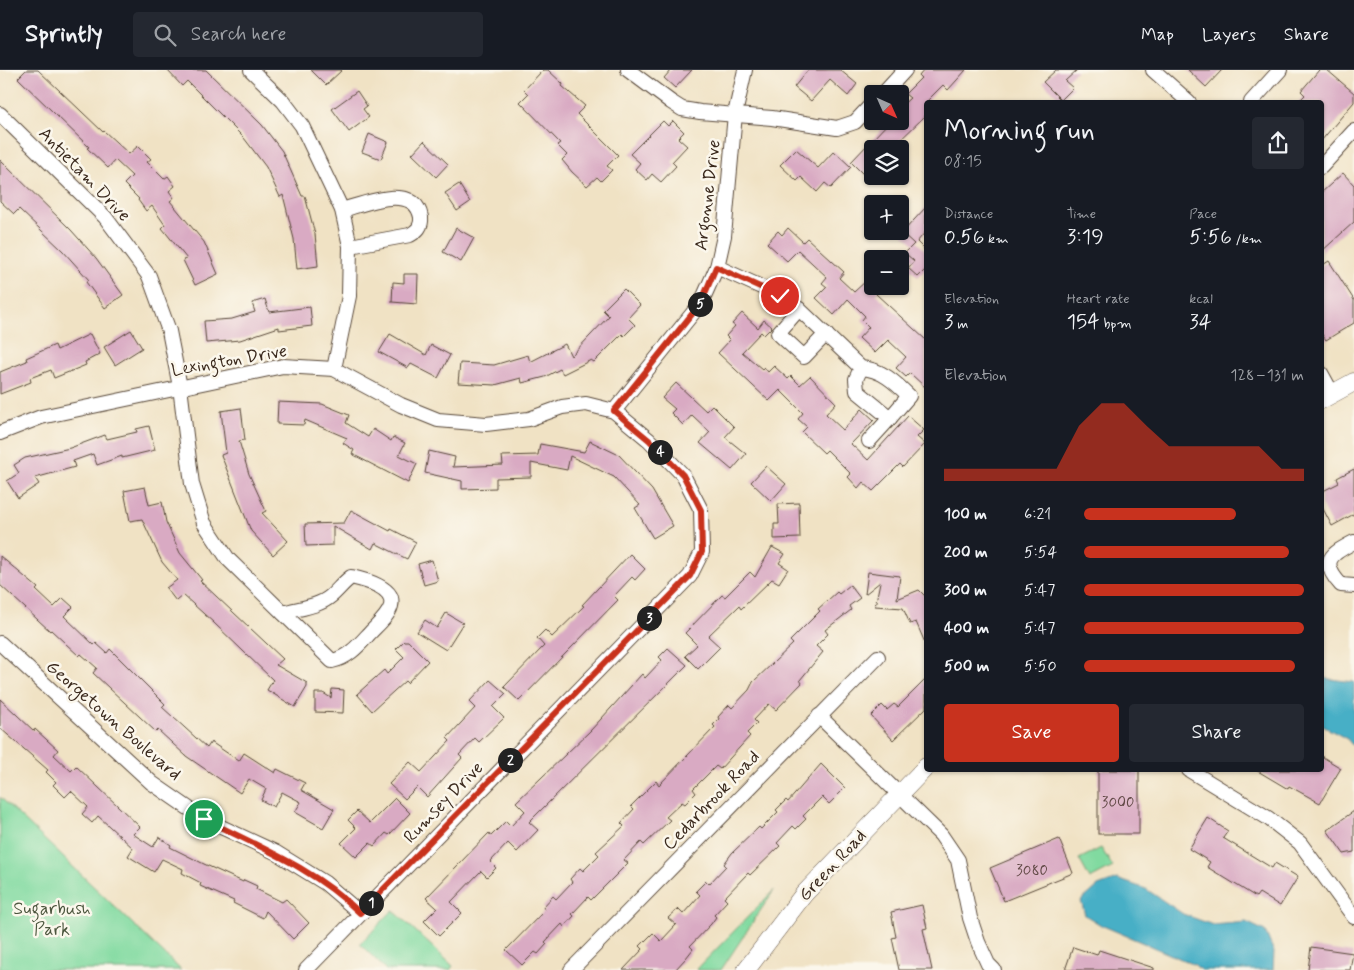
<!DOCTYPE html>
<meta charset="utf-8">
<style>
:root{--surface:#171b24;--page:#242831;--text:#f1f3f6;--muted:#9ea1a6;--line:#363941;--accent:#c8321e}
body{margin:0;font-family:Mynerve,sans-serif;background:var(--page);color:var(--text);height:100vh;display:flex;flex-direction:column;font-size:19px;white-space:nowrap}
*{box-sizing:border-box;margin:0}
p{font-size:16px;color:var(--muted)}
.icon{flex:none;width:28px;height:28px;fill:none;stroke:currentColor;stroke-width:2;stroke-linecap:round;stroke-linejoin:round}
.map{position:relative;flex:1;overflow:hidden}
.side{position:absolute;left:924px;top:30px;width:400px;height:672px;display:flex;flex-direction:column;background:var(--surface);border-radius:5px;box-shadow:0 1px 4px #0004}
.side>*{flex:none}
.needle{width:32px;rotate:135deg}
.buttons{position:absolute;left:864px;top:15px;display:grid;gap:10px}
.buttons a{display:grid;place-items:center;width:45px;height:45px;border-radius:5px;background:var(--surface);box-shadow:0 1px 4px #0004;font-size:25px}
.pin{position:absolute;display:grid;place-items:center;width:42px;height:42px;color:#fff;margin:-21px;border:2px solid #fff;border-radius:50%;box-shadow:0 1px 5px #0007}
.km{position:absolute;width:25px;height:25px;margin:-12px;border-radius:50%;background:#222;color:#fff;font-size:14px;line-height:25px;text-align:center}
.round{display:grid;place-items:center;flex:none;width:52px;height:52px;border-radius:5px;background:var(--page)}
.head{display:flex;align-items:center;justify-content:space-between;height:85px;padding:0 20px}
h1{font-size:28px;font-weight:600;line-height:38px}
.figures{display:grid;grid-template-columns:repeat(3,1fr);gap:8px;height:85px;padding:5px 20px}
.figures div{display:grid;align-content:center}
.figures b{font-size:21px;font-weight:600}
.figures small{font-size:14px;font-weight:400}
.figures p{font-size:14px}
.chart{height:140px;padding:10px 20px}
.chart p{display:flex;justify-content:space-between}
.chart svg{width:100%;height:90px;margin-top:5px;fill:var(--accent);opacity:.7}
.action{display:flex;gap:10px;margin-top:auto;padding:10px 20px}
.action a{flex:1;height:58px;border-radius:5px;background:var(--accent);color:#fff;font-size:20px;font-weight:600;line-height:58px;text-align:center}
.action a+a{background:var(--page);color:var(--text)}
ul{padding:0 20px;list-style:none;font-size:16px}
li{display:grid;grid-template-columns:80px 60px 1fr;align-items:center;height:38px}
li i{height:12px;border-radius:6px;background:var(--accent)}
header{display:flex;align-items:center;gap:30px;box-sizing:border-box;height:70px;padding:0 25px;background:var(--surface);border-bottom:1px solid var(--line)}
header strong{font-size:24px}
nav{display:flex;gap:28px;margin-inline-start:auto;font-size:18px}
.search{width:350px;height:45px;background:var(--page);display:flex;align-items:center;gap:12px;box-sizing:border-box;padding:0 18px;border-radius:5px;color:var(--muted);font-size:19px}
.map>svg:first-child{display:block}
.green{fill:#81daa0;stroke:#5e825f}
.water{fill:#47afc6;stroke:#416c72}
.building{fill:#d9aac3}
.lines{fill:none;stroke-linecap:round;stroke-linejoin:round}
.minor-casing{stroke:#564637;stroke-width:16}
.tertiary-casing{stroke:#564637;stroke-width:19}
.minor{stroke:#fff;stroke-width:14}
.tertiary{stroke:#fff;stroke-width:18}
.route-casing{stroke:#fff;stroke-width:10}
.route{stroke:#c8321e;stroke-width:6}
.labels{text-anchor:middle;stroke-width:5;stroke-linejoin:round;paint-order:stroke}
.number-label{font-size:15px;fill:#624a47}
.street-label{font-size:18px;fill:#3b2a1e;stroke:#fbf7ec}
.park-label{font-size:18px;fill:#4c563e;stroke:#fbf7ec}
</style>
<header>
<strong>Sprintly</strong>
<div class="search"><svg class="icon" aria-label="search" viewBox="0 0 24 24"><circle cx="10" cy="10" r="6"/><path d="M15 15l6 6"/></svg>Search here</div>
<nav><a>Map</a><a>Layers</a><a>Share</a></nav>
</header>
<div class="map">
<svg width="1354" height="900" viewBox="0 0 1354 900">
<rect width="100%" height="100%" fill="#fbf7ec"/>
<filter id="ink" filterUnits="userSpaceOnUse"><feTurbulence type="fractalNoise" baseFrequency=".02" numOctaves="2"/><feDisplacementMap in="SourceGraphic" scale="10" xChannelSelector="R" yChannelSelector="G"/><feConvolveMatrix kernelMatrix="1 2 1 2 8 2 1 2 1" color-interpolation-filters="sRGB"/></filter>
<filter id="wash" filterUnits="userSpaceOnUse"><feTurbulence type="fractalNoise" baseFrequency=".0096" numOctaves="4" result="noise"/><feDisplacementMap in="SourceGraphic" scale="20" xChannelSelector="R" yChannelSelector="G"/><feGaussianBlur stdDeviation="1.12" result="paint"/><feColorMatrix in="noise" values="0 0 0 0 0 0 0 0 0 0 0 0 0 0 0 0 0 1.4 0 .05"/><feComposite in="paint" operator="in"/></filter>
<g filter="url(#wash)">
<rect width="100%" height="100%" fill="#f0e2c4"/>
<!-- green -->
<g class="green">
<polygon points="0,727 181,900 0,900"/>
<polygon points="1101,778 1113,797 1090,809 1079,789"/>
<polygon points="774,820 721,900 696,900"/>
<polygon points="393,840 453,896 450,900 386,900 360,874"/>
</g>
<!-- water -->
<g class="water">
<polygon points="1321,608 1354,612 1354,677 1347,669 1321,655"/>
<polygon points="1117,809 1146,819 1183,844 1213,855 1246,852 1265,861 1274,882 1273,900 1200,900 1195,895 1101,855 1085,845 1081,831 1098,816"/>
</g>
<g id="blocks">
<!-- building -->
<g class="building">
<polygon points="26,0 38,0 103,62 104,61 129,84 138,76 151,89 147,92 164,109 168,106 175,116 169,121 174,128 170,131 204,172 218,204 195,215 183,190 187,189 162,158 165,155 152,136 146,141 138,130 139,129 124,114 132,106 115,90 108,98 87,78 89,77 18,8"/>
<polygon points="167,0 206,0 262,55 282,81 302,126 305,126 315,164 318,196 297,199 294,169 283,125 280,127 266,97 244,68 187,11 182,16"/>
<polygon points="311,0 342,0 326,15"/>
<polygon points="543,0 548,0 563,14 562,16 585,36 577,44 618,85 607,96 612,100 601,111 597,107 587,116 572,102 562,90 567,85 557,75 560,73 520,32 528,24 524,20"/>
<polygon points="671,0 692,0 675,18 664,8"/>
<polygon points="808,0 840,0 857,14 848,26 830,10 811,31 794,17"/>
<polygon points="924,0 966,0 948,20 943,15 926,32 926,45 891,79 872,79 872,94 863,104 851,92 890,51 900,51 900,37 910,28 905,24 921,8 919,6"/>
<polygon points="1056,0 1077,0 1065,11 1073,18 1061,30 1043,12"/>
<polygon points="1188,0 1222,0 1206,17"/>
<polygon points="1319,0 1327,0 1354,23 1354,32 1321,71 1321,32 1298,32 1305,25 1301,21"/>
<polygon points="357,21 367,36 363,39 369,47 349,62 332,39"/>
<polygon points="663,51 668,56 673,51 684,62 678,68 687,76 672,92 676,96 661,112 652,104 647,110 635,99 640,93 630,84"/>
<polygon points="369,64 388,72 381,89 362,82"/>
<polygon points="424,71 448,94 436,107 412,84"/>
<polygon points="796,79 818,98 834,81 851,97 831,118 825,113 817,122 801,107 797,111 780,95"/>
<polygon points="0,90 71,160 96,188 123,225 105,238 86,212 89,210 63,181 19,139 14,144 0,131"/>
<polygon points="1343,103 1354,115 1354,152 1321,182 1321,123"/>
<polygon points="459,114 470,132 457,141 445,123"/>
<polygon points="926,137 926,161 917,172 926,181 926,199 918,207 908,198 914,191 905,183 914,174 902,163"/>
<polygon points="456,158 474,168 461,192 443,182"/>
<polygon points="788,158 803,172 807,168 844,202 839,208 854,222 867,210 879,221 876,224 926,270 926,318 910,303 906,307 896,298 906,287 888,270 875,283 859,268 869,257 862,250 865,246 848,229 834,245 816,228 827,217 822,213 827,207 798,180 787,191 767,173 778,161 782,165"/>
<polygon points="1329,191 1354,230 1354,253 1326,270 1321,263 1321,196"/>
<polygon points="404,204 418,204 417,234 392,232 393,212 404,213"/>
<polygon points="624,219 640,235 628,248 635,255 624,266 622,264 594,292 591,290 563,304 560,299 545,307 522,313 521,308 495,315 458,313 460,293 494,295 528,285 530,292 565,274 571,286 609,246 603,240"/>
<polygon points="265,229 269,242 310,237 312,256 279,260 279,257 240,270 206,273 204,251 232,249 255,242 252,233"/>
<polygon points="742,243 758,258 764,250 772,257 764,265 761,262 742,282 762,299 764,297 768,302 774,296 788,309 791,306 800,315 810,306 836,333 826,344 843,360 862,339 874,350 851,374 868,390 908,346 924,360 917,367 925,374 903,397 900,394 873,421 863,412 858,418 848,407 851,404 827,380 824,383 802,362 807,357 798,349 803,343 780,320 769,331 718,283 730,270 726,266 735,256 732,254"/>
<polygon points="131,260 142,278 115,295 104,277"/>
<polygon points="90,264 100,284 85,292 86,295 54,308 51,300 30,308 31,312 0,324 0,302 27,291 26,288 55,275 57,280"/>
<polygon points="390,264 426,285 431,275 450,285 438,308 411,294 408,298 379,282"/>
<polygon points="676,313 706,341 712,335 734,357 725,367 746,384 732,400 700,373 710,362 692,345 683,355 671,343 675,339 662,328"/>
<polygon points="278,332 322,334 349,345 346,353 368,367 373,359 391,371 393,367 405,373 399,385 417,394 408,413 352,384 354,380 343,373 347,368 305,350 304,355 277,354"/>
<polygon points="241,338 245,370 239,371 249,404 266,441 262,443 288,471 273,485 251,461 221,385 226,383 221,341"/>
<polygon points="149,356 155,380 122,388 122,386 97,395 93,384 73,391 75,397 35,408 39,414 18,428 7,411 19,403 14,395 25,388 70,378 105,365 107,369 137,362 136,359"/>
<polygon points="590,371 619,385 652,420 673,456 653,468 635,438 640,435 614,407 570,386 567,400 531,393 531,407 496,408 496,418 462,419 462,411 425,403 429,381 455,387 453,397 503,395 502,386 538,385 540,374 584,382"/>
<polygon points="766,396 786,414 771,431 751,412"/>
<polygon points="1354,399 1354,444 1332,456 1321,435 1321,422 1339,413 1337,408"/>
<polygon points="145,417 149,435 162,432 166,452 180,483 202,510 200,511 283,589 276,595 307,613 307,617 295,637 267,620 273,610 214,553 183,525 176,531 166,518 177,510 162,492 142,449 130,451 124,421"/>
<polygon points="799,433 800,468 774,469 774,454 779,454 778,434"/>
<polygon points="351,440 390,461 391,459 416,472 407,489 375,473 372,479 333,456 333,475 306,476 305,454 344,453"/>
<polygon points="772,477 785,484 779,493 788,499 779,513 772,509 741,539 739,536 708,566 720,577 698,599 685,586 697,575 685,563 722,525 725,527 750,502 755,507"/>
<polygon points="630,484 645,499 635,510 632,507 614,526 618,530 519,631 504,617 544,576 537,568 545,560 552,567 584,536 582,535"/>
<polygon points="0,486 38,518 36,520 54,537 63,528 73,537 64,546 94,575 96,573 107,583 110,579 165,634 162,637 207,678 211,672 239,691 244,683 275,703 277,699 305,713 301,720 334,739 323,758 295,742 301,732 282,722 274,737 261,730 266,719 249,709 240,723 186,686 158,660 156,662 93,603 97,598 81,584 79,586 51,560 50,561 0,515"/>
<polygon points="432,490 438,511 424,515 418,494"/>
<polygon points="868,502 900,506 897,529 919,520 926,527 926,575 916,552 910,554 903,538 875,536 880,512 865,524"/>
<polygon points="850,515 860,528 849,536 851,540 825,560 828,564 816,576 823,582 800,610 802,613 776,640 769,634 754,650 757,653 747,663 750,666 720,699 716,696 693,719 696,723 685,734 682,732 666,747 670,750 644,775 641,772 624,790 628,793 591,830 588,827 572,844 574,846 564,857 562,854 545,872 547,874 538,884 535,882 522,895 506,880 545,840 543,837 553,826 556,829 572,812 570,809 580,798 583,801 599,785 596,782 624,756 621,753 634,739 631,736 656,711 659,715 715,657 713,655 719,649 718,647 729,635 732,638 749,620 753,612 793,574 790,571 820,541 818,539 837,522 839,524"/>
<polygon points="446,543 463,553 446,580 417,562 425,550 437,558"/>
<polygon points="404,571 408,571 428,591 407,613 405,611 372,641 357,624 384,600 387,604 404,587 396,579"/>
<polygon points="668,578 687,595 529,752 538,760 517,782 508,773 490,792 496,798 487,807 481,801 451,832 462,843 439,866 424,851 437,838 426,828 489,763 491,766 506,751 511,756 525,741 516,732 591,660 642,604 645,608 662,590 659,587"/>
<polygon points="926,609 926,638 893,670 871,646 882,635 887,640 894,634 898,637"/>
<polygon points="490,610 506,624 493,637 504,648 479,672 475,668 459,685 462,688 427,727 417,717 405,729 389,714 410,692 421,702 450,671 447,668 475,638 469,632"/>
<polygon points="332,619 344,620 343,643 315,642 315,623 323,623 331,628"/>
<polygon points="0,629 34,661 35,659 58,680 54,685 71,701 76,696 140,757 133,764 153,777 159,767 171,775 170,777 204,794 243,812 244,810 257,816 256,819 282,832 286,829 309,853 293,869 266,841 263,848 233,833 234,831 200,816 201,813 182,803 183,799 162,789 154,802 128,786 133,778 98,746 92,753 82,744 88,737 71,721 65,727 53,715 56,712 46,702 48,700 0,658"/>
<polygon points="1321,686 1341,698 1320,733 1289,716 1288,719 1256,700 1321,700"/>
<polygon points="821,694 845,718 829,734 822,727 803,746 806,749 796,759 793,756 777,773 780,776 750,805 748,803 724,828 727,831 714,845 716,847 711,854 690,876 693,879 686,888 675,900 623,900 643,879 640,876 653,863 661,871 676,855 668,848 678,839 683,844 700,825 696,821 706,811 709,814 726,796 724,794 732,783 759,757 761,759 778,742 776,740 786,730 788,732"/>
<rect x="1098" y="700" width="41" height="64"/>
<polygon points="395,728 410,743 389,765 386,763 374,776 370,773 356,787 341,773 356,758 348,750 357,741 370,753"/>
<polygon points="1354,741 1354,782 1344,784 1327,760"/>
<polygon points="1208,748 1228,761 1223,768 1272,798 1275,793 1298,807 1280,836 1259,823 1256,827 1207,797 1210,792 1189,779"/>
<polygon points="1059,769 1073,803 1004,831 990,798"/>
<polygon points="922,835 927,858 923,859 932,900 899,900 892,868 896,867 891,842"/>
<polygon points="1073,877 1097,885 1099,880 1154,898 1154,900 1065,900"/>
<polygon points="1311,877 1353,883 1350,900 1308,900"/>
</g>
</g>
</g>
<g filter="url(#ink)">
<use href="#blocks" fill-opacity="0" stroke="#564637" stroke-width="1"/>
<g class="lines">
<!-- minor casing -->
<g class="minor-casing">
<g id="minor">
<polyline points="251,0 283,31 302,56 342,140 350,176 349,226 334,299"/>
<polyline points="628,0 671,32 682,39 700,42 772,48 837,58 855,52 872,34"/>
<polyline points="1153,0 1189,32"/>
<polyline points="883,24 905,0"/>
<polyline points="1251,32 1280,0"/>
<polyline points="0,44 105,147 149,206 169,261 180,317 192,414 204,453 228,489 283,543"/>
<polyline points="1321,97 1354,61"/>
<path d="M342,140C364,134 414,112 421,147C422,157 417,161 410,165L350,176"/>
<path d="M717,197L781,226L799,239L861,298L856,309L857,321L890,348L909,326C895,312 881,299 861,298"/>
<polyline points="799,239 778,263 804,287 826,264"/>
<polyline points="1321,303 1332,323"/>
<polyline points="614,341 701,233 717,197 724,166 735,44 745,0"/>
<polyline points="0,363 41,347 283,296 334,299 401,335 438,350 486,354 529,349 562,337 586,334 614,341 649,370 683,405 701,440 702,482 690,506 306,900"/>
<polyline points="869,371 890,348"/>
<path d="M1354,472C1331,484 1319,491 1341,515L1354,516"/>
<path d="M351,507C364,510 396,517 391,536C388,547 376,556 369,564C359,575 348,588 332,591L283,543C299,538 318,537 331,526C338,520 343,513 351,507Z"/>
<polyline points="0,573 152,713 204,749 275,782 325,813 360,843"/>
<polyline points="819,646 941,765 958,790 970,848 978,872 988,894 994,900"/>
<polyline points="1189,700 1268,748 1300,773 1354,847"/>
<polyline points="571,900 878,587"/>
</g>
</g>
<!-- tertiary casing -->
<g class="tertiary-casing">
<g id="tertiary">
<polyline points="1321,330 1354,312"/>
<polyline points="746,900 804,824 926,697"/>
</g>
</g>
<!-- minor -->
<use href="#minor" class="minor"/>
<!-- tertiary -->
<use href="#tertiary" class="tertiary"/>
</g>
</g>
<g class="lines" filter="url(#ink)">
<!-- route casing -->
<g class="route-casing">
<path id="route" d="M204,749C260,777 315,799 360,843L690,506L702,482L701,440L683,405L649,370L614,341L701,233L716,197L780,226"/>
</g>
<!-- route -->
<use href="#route" class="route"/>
</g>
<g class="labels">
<!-- number labels -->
<g class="number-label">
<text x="1118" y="737">3000</text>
<text x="1032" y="805">3080</text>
</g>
<!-- street labels -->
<g class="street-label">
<text transform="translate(85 104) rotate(46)" y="6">Antietam Drive</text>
<text transform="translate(707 125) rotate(-83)" y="6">Argonne Drive</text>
<text transform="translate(229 290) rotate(-10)" y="6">Lexington Drive</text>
<text transform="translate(114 650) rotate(41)" y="6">Georgetown Boulevard</text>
<text transform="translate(711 730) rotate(-46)" y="6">Cedarbrook Road</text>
<text transform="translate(443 732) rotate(-46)" y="6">Rumsey Drive</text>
<text transform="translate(832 795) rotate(-47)" y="6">Green Road</text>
</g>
<!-- park labels -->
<g class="park-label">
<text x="52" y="844">Sugarbush<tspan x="52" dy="21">Park</tspan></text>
</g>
</g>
</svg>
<div class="buttons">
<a><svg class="needle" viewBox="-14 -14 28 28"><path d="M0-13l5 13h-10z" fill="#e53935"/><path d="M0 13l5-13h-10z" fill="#9ea1a6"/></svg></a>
<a><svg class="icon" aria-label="layers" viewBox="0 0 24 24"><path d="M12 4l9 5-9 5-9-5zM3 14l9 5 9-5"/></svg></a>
<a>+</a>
<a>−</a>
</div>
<div class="pin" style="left:204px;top:749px;background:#1e9e55"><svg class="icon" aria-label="arrive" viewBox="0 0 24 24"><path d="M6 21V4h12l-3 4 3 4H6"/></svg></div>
<div class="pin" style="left:780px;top:226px;background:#d93025"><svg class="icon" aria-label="check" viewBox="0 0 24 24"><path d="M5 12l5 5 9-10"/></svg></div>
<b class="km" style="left:371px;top:833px">1</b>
<b class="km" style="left:510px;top:690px">2</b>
<b class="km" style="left:649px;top:548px">3</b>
<b class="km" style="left:660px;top:382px">4</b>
<b class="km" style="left:700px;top:234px">5</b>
<section class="side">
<div class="head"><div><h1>Morning run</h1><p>08:15</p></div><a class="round"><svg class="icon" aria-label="share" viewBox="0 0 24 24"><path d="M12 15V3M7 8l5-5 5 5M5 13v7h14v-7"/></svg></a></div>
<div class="figures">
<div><p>Distance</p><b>0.56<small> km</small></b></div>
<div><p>Time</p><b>3:19</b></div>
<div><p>Pace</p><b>5:56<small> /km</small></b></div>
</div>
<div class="figures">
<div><p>Elevation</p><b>3<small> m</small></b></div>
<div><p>Heart rate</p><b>154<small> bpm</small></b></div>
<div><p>kcal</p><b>34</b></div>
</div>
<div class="chart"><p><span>Elevation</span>128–131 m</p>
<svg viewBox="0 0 160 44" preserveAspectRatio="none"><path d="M0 44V38L10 38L20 38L30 38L40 38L50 38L60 17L70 6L80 6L90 17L100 27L110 27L120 27L130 27L140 27L150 38L160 38V44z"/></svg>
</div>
<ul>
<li><b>100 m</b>6:21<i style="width:69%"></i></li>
<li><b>200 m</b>5:54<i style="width:93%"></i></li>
<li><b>300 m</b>5:47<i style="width:100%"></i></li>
<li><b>400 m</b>5:47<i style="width:100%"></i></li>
<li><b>500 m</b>5:50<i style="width:96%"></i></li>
</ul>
<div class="action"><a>Save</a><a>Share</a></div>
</section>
</div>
